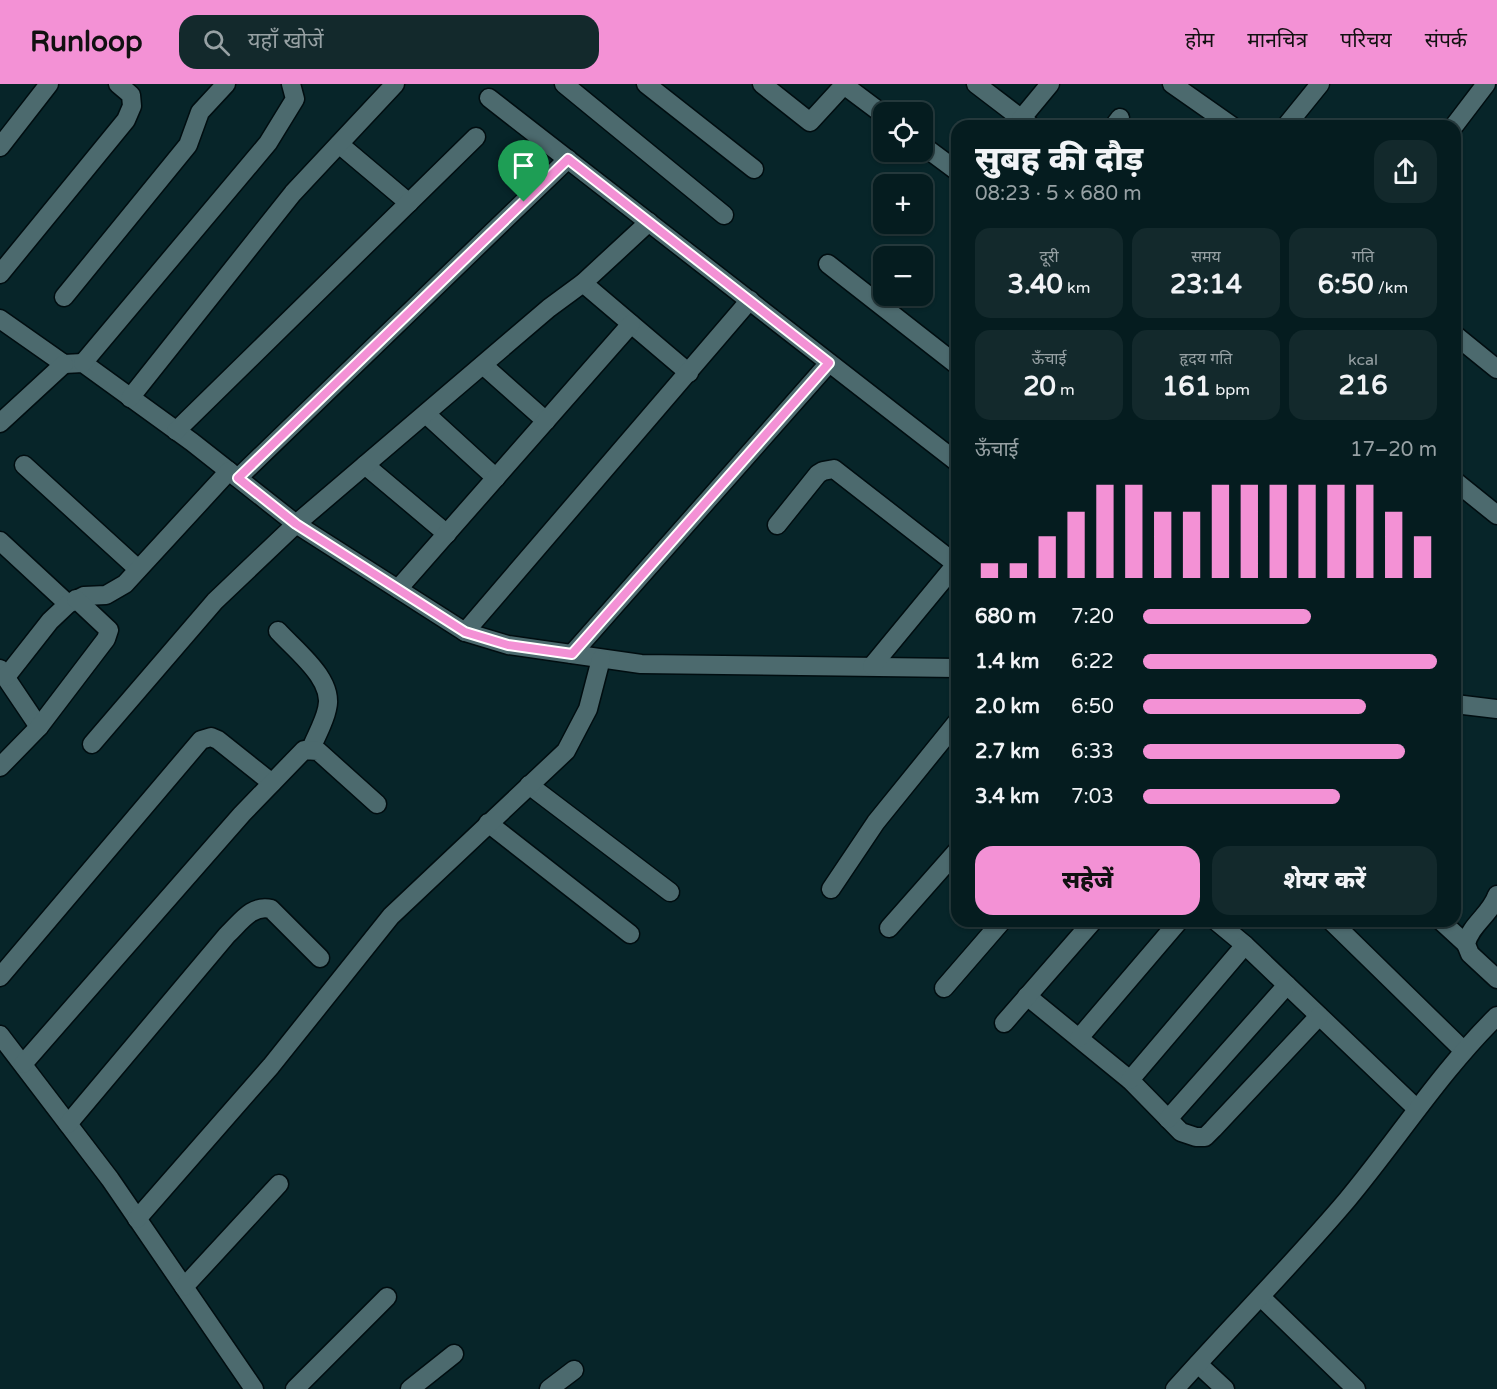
<!DOCTYPE html>
<html lang="hi">
<meta charset="utf-8">
<style>
:root{--surface:#051c1f;--page:#13292c;--text:#f1f3f6;--muted:#97a1a4;--line:#263a3d;--accent:#f391d5}
body{margin:0;font-family:"Varela Round","Noto Sans Devanagari",sans-serif;background:var(--page);color:var(--text);height:100vh;display:flex;flex-direction:column;font-size:22px;white-space:nowrap}
*{box-sizing:border-box;margin:0}
p{font-size:20px;color:var(--muted)}
.icon{flex:none;width:33px;height:33px;fill:none;stroke:currentColor;stroke-width:2;stroke-linecap:round;stroke-linejoin:round}
.map{position:relative;flex:1;overflow:hidden}
.panel{position:absolute;left:951px;top:36px;width:510px;height:807px;display:flex;flex-direction:column;background:var(--surface);border-radius:18px;box-shadow:0 2px 4px #0004,0 0 0 2px var(--line)}
.panel>*{flex:none}
.fabs{position:absolute;left:873px;top:18px;display:grid;gap:12px}
.fabs a{display:grid;place-items:center;width:60px;height:60px;border-radius:12px;background:var(--surface);box-shadow:0 2px 4px #0004,0 0 0 2px var(--line);font-size:30px}
.pin{position:absolute;display:grid;place-items:center;width:51px;height:51px;color:#fff;margin:-62px -26px;border-radius:50% 50% 50% 0;rotate:-45deg;box-shadow:0 0 6px #0007}
.pin .icon{rotate:45deg}
.round{display:grid;place-items:center;flex:none;width:63px;height:63px;border-radius:18px;background:var(--page)}
.head{display:flex;align-items:center;justify-content:space-between;height:102px;padding:0 24px}
h1{font-size:33px;font-weight:800;line-height:45px}
.stats{display:grid;grid-template-columns:repeat(3,1fr);gap:9px;height:102px;padding:6px 24px}
.stats div{display:grid;align-content:center;border-radius:15px;background:var(--page);text-align:center}
.stats b{font-size:26px;font-weight:800}
.stats small{font-size:16px;font-weight:400}
.stats p{font-size:16px}
.chart{height:168px;padding:12px 24px}
.chart p{display:flex;justify-content:space-between}
.chart svg{width:100%;height:108px;margin-top:6px;stroke:var(--accent);stroke-width:6}
.action{display:flex;gap:12px;margin-top:auto;padding:12px 24px}
.action a{flex:1;height:69px;border-radius:18px;background:var(--accent);color:#111;font-size:24px;font-weight:800;line-height:69px;text-align:center}
.action a+a{background:var(--page);color:var(--text)}
ul{padding:0 24px;list-style:none;font-size:20px}
li{display:grid;grid-template-columns:96px 72px 1fr;align-items:center;height:45px}
li i{height:15px;border-radius:8px;background:var(--accent)}
header{display:flex;align-items:center;gap:36px;box-sizing:border-box;height:84px;padding:0 30px;background:var(--accent);color:#111}
header strong{font-size:28px}
nav{display:flex;gap:33px;margin-inline-start:auto;font-size:21px}
.search{width:420px;height:54px;background:var(--page);display:flex;align-items:center;gap:15px;box-sizing:border-box;padding:0 21px;border-radius:18px;color:var(--muted);font-size:22px}
.map>svg:first-child{display:block}
.lines{fill:none;stroke-linecap:round;stroke-linejoin:round}
.minor-casing{stroke:#000d10;stroke-width:21}
.minor{stroke:#4c6a6e;stroke-width:18}
.route-casing{stroke:#fff;stroke-width:12}
.route{stroke:#f391d5;stroke-width:8}
</style>
<header>
<strong>Runloop</strong>
<div class="search"><svg class="icon" aria-label="search" viewBox="0 0 24 24"><circle cx="10" cy="10" r="6"/><path d="M15 15l6 6"/></svg>यहाँ खोजें</div>
<nav><a>होम</a><a>मानचित्र</a><a>परिचय</a><a>संपर्क</a></nav>
</header>
<div class="map">
<svg width="1497" height="1305" viewBox="0 0 1497 1305">
<rect width="100%" height="100%" fill="#072529"/>
<g class="lines">
<!-- minor casing -->
<g class="minor-casing">
<g id="minor">
<polyline points="564,0 724,131"/>
<polyline points="646,0 754,85"/>
<polyline points="762,0 810,38 844,1 884,31"/>
<polyline points="976,0 1031,42"/>
<polyline points="1172,0 1232,42"/>
<polyline points="489,14 957,378"/>
<polyline points="1021,35 1050,0"/>
<polyline points="1114,42 1120,34"/>
<polyline points="1286,42 1320,0"/>
<polyline points="1454,42 1486,0"/>
<polyline points="339,60 409,119"/>
<polyline points="922,61 957,87"/>
<polyline points="0,63 49,0"/>
<polyline points="828,180 957,281"/>
<polyline points="0,190 126,36 132,22 131,11 118,0"/>
<polyline points="583,199 689,289"/>
<polyline points="64,213 188,61 200,28 226,0"/>
<polyline points="0,235 64,280 83,279 192,358 296,440 465,548 508,561 641,580 957,584"/>
<polyline points="1455,251 1497,285"/>
<polyline points="83,279 268,59 295,15 291,0"/>
<polyline points="483,281 546,337"/>
<polyline points="130,314 293,109 395,0"/>
<polyline points="426,330 496,394"/>
<polyline points="0,339 64,280"/>
<polyline points="176,347 476,53"/>
<polyline points="24,381 138,485"/>
<polyline points="365,381 447,450"/>
<polyline points="238,394 568,75"/>
<polyline points="1456,398 1497,431"/>
<polyline points="777,441 818,390 823,387 834,385 956,480"/>
<polyline points="0,457 68,520"/>
<polyline points="398,505 631,240"/>
<path d="M278,547C296,567 335,596 327,625C324,639 316,652 311,665"/>
<polyline points="465,548 750,216"/>
<polyline points="572,570 829,279"/>
<polyline points="872,582 957,479"/>
<polyline points="0,585 39,643"/>
<polyline points="6,593 50,537 68,520 84,512 106,511 125,500 229,387"/>
<polyline points="1455,620 1497,625"/>
<polyline points="92,660 215,517 296,440 549,224 583,199 649,138"/>
<polyline points="0,683 39,643 106,555 109,546 76,515"/>
<polyline points="529,701 670,808"/>
<polyline points="488,739 630,850"/>
<polyline points="831,805 876,738 957,638"/>
<path d="M1497,811C1491,830 1470,841 1466,860L1470,870L1497,895"/>
<polyline points="1216,837 1245,861 1416,1024"/>
<polyline points="1331,837 1463,966"/>
<polyline points="1441,837 1466,860"/>
<polyline points="889,844 957,767"/>
<polyline points="0,893 201,656 211,653 218,656 272,699"/>
<polyline points="944,904 1002,837"/>
<polyline points="1027,912 1130,996 1181,1048 1196,1053 1205,1053 1213,1045 1319,932"/>
<polyline points="1004,939 1093,837"/>
<polyline points="0,951 110,1095 254,1305"/>
<polyline points="1079,954 1179,837"/>
<polyline points="23,980 242,730 304,666 318,667 377,720"/>
<polyline points="1130,996 1245,861"/>
<polyline points="1168,1035 1287,901"/>
<path d="M68,1040L227,851C240,839 252,820 271,825L320,874"/>
<polyline points="137,1135 271,982 391,832 566,667 588,625 601,575"/>
<polyline points="184,1203 279,1100"/>
<polyline points="1261,1213 1356,1305"/>
<polyline points="1198,1280 1225,1305"/>
<polyline points="295,1305 387,1213"/>
<polyline points="410,1305 454,1270"/>
<polyline points="549,1305 574,1286"/>
<path d="M1175,1305C1232,1241 1292,1181 1347,1116C1398,1055 1440,988 1497,932"/>
</g>
</g>
<!-- minor -->
<use href="#minor" class="minor"/>
</g>
<g class="lines">
<!-- route casing -->
<g class="route-casing">
<polygon id="route" points="568,75 829,279 572,570 508,561 465,548 296,440 238,394"/>
</g>
<!-- route -->
<use href="#route" class="route"/>
</g>
</svg>
<div class="fabs">
<a><svg class="icon" aria-label="locate" viewBox="0 0 24 24"><circle cx="12" cy="12" r="6"/><path d="M12 2v4M12 18v4M2 12h4M18 12h4"/></svg></a>
<a>+</a>
<a>−</a>
</div>
<div class="pin" style="left:524px;top:118px;background:#1e9e55"><svg class="icon" aria-label="arrive" viewBox="0 0 24 24"><path d="M6 21V4h12l-3 4 3 4H6"/></svg></div>
<section class="panel">
<div class="head"><div><h1>सुबह की दौड़</h1><p>08:23 · 5 × 680 m</p></div><a class="round"><svg class="icon" aria-label="share" viewBox="0 0 24 24"><path d="M12 15V3M7 8l5-5 5 5M5 13v7h14v-7"/></svg></a></div>
<div class="stats">
<div><p>दूरी</p><b>3.40<small> km</small></b></div>
<div><p>समय</p><b>23:14</b></div>
<div><p>गति</p><b>6:50<small> /km</small></b></div>
</div>
<div class="stats">
<div><p>ऊँचाई</p><b>20<small> m</small></b></div>
<div><p>हृदय गति</p><b>161<small> bpm</small></b></div>
<div><p>kcal</p><b>216</b></div>
</div>
<div class="chart"><p><span>ऊँचाई</span>17–20 m</p>
<svg viewBox="0 0 160 44" preserveAspectRatio="none"><path d="M5 44V38M15 44V38M25 44V27M35 44V17M45 44V6M55 44V6M65 44V17M75 44V17M85 44V6M95 44V6M105 44V6M115 44V6M125 44V6M135 44V6M145 44V17M155 44V27"/></svg>
</div>
<ul>
<li><b>680 m</b>7:20<i style="width:57%"></i></li>
<li><b>1.4 km</b>6:22<i style="width:100%"></i></li>
<li><b>2.0 km</b>6:50<i style="width:76%"></i></li>
<li><b>2.7 km</b>6:33<i style="width:89%"></i></li>
<li><b>3.4 km</b>7:03<i style="width:67%"></i></li>
</ul>
<div class="action"><a>सहेजें</a><a>शेयर करें</a></div>
</section>
</div>
